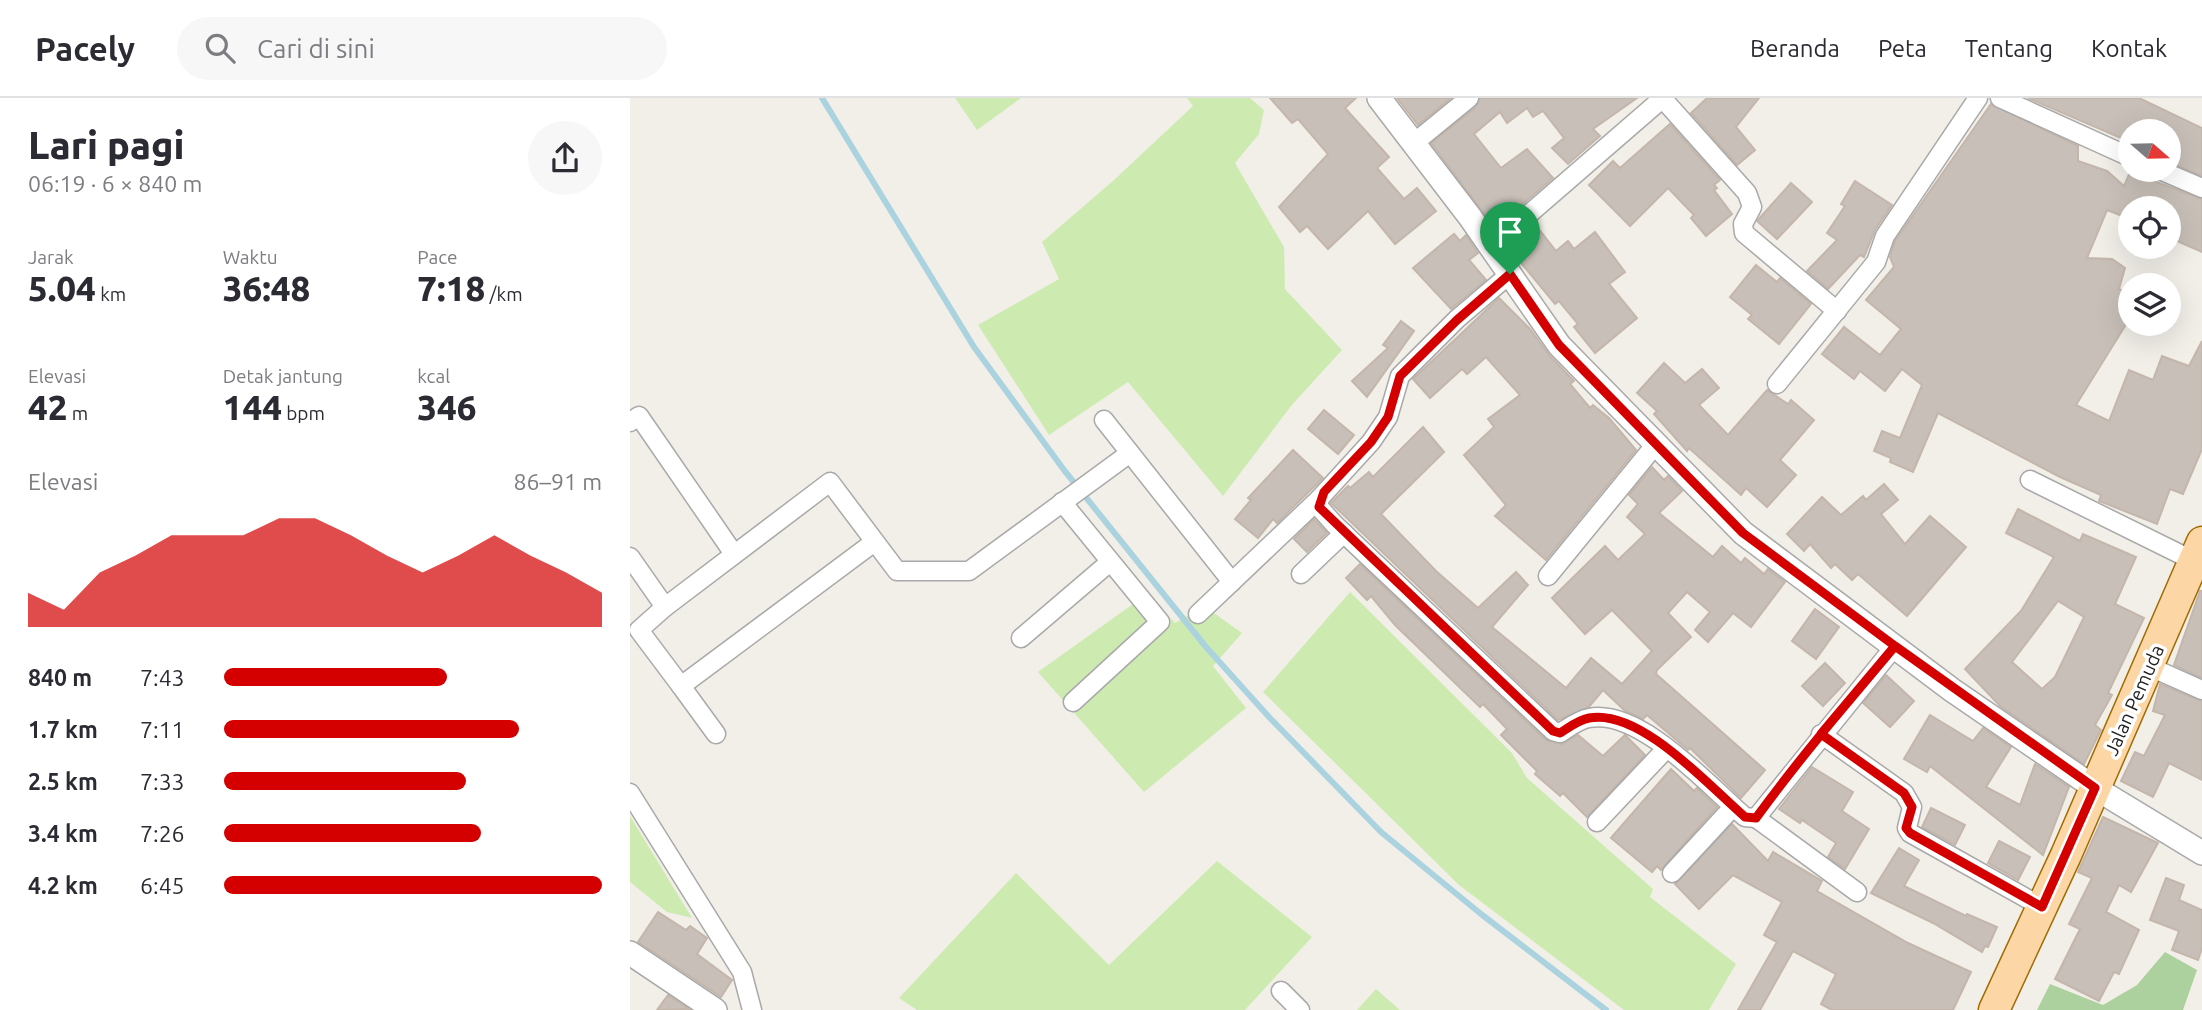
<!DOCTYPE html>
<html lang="id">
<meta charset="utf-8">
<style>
:root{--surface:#fff;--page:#f7f7f7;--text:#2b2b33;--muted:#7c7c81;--line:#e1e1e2;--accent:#d40000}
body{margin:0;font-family:Ubuntu,sans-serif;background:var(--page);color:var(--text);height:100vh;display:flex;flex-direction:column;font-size:26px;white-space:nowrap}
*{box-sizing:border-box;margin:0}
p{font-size:23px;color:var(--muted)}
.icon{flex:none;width:38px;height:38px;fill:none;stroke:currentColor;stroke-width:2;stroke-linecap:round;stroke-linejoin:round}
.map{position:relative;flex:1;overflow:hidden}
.sheet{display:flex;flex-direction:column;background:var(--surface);width:630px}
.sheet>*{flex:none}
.needle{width:46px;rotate:110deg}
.buttons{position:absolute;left:1488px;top:21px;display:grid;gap:14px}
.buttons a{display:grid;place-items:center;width:63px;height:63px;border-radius:50%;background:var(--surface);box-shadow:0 7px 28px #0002;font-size:35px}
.pin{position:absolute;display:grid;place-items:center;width:60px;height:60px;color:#fff;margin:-72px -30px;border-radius:50% 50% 50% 0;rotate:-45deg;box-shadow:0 0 7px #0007}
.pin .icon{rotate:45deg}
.round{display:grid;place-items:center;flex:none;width:74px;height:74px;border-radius:37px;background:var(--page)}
.head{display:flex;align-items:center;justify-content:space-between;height:119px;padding:0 28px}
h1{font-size:38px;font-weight:800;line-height:52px}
.metrics{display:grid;grid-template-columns:repeat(3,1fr);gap:10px;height:119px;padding:7px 28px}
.metrics div{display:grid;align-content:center}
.metrics b{font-size:35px;font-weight:800}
.metrics small{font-size:19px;font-weight:400}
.metrics p{font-size:19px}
.chart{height:196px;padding:14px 28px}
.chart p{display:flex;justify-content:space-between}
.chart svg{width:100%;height:126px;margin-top:7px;fill:var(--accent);opacity:.7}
ul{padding:0 28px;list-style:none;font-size:23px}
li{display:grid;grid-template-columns:112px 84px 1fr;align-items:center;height:52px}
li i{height:18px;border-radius:9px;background:var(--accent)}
header{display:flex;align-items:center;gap:42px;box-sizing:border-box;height:98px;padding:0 35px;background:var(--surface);border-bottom:2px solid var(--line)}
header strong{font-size:33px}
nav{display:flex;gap:38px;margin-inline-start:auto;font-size:24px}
.search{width:490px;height:63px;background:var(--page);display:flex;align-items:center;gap:18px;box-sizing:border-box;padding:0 24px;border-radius:38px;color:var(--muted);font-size:26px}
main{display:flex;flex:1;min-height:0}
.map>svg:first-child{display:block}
.grass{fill:#cdebb0}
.forest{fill:#add19e}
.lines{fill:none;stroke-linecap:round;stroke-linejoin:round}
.stream{stroke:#aad3df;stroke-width:6}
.building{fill:#c7bfb8;stroke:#c4b6ab;stroke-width:2;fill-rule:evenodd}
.minor-casing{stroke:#a9a9a9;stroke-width:21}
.tertiary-casing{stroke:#a9a9a9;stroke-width:26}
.primary-casing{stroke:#a06b00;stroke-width:33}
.minor{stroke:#fff;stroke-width:18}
.tertiary{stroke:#fff;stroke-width:23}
.primary{stroke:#fcd6a4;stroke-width:30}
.route-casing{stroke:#fff;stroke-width:14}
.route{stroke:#d40000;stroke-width:9}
.labels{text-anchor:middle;stroke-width:7;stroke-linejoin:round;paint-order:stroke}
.street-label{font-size:19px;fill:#222;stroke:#fff}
</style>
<header>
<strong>Pacely</strong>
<div class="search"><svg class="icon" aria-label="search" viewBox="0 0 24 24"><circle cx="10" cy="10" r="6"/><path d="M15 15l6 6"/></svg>Cari di sini</div>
<nav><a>Beranda</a><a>Peta</a><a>Tentang</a><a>Kontak</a></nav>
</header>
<main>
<section class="sheet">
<div class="head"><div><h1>Lari pagi</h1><p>06:19 · 6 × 840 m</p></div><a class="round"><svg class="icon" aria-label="share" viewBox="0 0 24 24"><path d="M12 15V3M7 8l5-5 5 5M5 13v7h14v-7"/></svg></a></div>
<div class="metrics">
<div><p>Jarak</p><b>5.04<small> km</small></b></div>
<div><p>Waktu</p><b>36:48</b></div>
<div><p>Pace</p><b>7:18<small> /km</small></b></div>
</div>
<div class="metrics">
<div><p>Elevasi</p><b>42<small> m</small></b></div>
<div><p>Detak jantung</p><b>144<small> bpm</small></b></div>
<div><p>kcal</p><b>346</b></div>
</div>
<div class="chart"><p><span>Elevasi</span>86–91 m</p>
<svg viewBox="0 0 160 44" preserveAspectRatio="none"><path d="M0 44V32L10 38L20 25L30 19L40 12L50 12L60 12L70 6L80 6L90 12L100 19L110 25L120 19L130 12L140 19L150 25L160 32V44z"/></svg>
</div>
<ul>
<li><b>840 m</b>7:43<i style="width:59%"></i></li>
<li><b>1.7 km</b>7:11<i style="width:78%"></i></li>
<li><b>2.5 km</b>7:33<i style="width:64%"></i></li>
<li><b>3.4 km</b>7:26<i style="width:68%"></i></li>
<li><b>4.2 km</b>6:45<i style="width:100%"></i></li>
</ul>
</section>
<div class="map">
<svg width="1572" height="912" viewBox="0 0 1572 912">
<rect width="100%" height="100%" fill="#f2efe9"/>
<!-- grass -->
<g class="grass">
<polygon points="325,0 391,0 347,32"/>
<polygon points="557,0 620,0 634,12 629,36 605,65 654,149 655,191 712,252 661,308 593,398 498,284 419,337 348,227 429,181 412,144 484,82 563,8"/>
<polygon points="720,494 882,655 897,680 1023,791 1020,799 1106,866 1079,912 994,912 829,787 633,594"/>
<polygon points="517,496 545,525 574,508 612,535 583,568 616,610 514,694 408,574"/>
<polygon points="0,718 62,820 37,814 0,784"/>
<polygon points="587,763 682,839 615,912 287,912 269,900 386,775 479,867"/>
<polygon points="746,891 770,912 727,912"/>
</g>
<!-- forest -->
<polygon class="forest" points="1535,854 1567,872 1553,912 1407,912 1420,886 1473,907 1507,887"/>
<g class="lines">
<!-- stream -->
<polyline class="stream" points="192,0 344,249 434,372 576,549 639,619 751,734 851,816 976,912"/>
</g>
<!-- building -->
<g class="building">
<polygon points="640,0 726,0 715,10 759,59 747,70 774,101 787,90 806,113 765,146 738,113 698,151 677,128 670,134 649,109 698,56 668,21 662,25"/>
<polygon points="767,0 821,0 788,27"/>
<polygon points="850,0 1007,0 963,31 970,38 938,66 922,50 934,40 913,13 903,19 897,10 877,25 870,14 844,36 871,70 897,51 923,80 865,130 801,45 846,9"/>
<polygon points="1077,0 1129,0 1106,29 1125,52 1107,67 1061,15"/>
<polygon points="1398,0 1509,0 1572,30 1572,78 1538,63 1538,33 1500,33 1500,44"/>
<polygon points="1361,6 1448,48 1448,63 1477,73 1494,88 1500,74 1572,101 1572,154 1538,139 1538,110 1500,110 1500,121 1477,112 1457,160 1482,161 1495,170 1489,191 1500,197 1500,220 1446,307 1479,323 1499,272 1523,282 1532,258 1559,268 1572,243 1572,351 1553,396 1540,391 1527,426 1469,403 1471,397 1430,379 1308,315 1283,374 1260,364 1261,360 1244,353 1252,333 1270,340 1292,287 1272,271 1255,293 1230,273 1224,281 1192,256 1214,229 1250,257 1271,231 1236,202 1264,169 1260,159 1265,143"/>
<polygon points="1040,26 1090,82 1084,87 1087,90 1084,92 1102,116 1076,138 1061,120 1064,117 1038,90 1000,128 959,87 983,63 990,70"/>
<polygon points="1225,83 1262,107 1245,132 1234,159 1230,157 1198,191 1177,173 1207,142 1197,135 1215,108 1211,106"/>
<polygon points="1161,85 1182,104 1147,141 1127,123"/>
<polygon points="905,126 926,153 938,143 944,151 965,134 995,174 979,186 1007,220 965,255 944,229 948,226 929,203 925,206 878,149"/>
<polygon points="824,136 830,143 836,137 848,155 839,162 856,182 821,211 783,170"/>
<polygon points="1126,167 1147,184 1150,180 1181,206 1149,246 1118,221 1122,217 1100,199"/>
<polygon points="869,200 900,231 919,257 944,283 940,286 960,310 963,307 979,320 1006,352 916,462 865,418 876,407 834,357 864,329 858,321 890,297 856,259 837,276 832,271 800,300 783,281"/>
<polygon points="771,223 784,233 737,299 722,283 758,250 753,247"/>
<polygon points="1034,265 1055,285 1072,271 1089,290 1069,307 1098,337 1137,292 1158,306 1161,302 1184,322 1150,362 1166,377 1137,409 1116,390 1111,397 1059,350 1057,353 1024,316 1027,313 1007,295"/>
<polygon points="694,312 724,337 708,356 678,331"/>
<polygon points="793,329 814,354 751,416 806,473 848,510 886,474 898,487 862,529 936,590 961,560 992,586 1022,553 982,512 955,536 922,500 975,448 988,462 1015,436 997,419 1008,406 999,397 1022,369 1034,382 1038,378 1052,393 1029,415 1083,459 1092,448 1111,465 1115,460 1134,476 1138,471 1155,484 1121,529 1103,515 1078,544 1065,532 1080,514 1057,494 1038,515 1061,539 1027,572 1026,576 1135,672 1111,700 1060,650 1058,652 1017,617 1013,621 995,613 973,592 959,609 928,622 701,405 718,388 720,390 739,374 743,379"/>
<polygon points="663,352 693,380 647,425 643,421 628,440 605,421 621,402 618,400"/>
<polygon points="1254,386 1268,402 1251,416 1275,446 1300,418 1336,449 1277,518 1228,476 1222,482 1205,466 1201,470 1180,446 1174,453 1157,436 1192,399 1211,417 1233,398 1236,402"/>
<path d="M1388,411L1450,443L1453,436L1506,459L1485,506L1514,520L1478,595L1482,597L1465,627L1471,632L1454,666L1370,608L1335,571L1391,513L1424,459L1376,435ZM1428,503L1454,519L1425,579L1412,591L1382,564Z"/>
<polygon points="684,421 697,435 677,454 664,441"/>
<polygon points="730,466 916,642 932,646 948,637 973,658 995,637 1015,657 957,719 933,695 930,698 905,676 907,673 871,637 877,631 853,606 850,609 765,527 741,498 737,502 716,480"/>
<polygon points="1570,493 1572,493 1572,580 1544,567"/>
<polygon points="1185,511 1209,529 1186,561 1162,543"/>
<polygon points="1195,565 1215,585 1193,608 1172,588"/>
<polygon points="1256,577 1284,603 1260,629 1233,605"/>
<polygon points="1530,586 1572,603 1572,682 1539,665 1523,699 1491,683 1505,654 1514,658 1535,617 1523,613"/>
<polygon points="1300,617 1343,643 1353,630 1381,649 1356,689 1390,707 1405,666 1439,689 1413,757 1300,668 1297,674 1274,661"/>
<polygon points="1182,669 1223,694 1212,713 1239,731 1215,771 1198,759 1206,745 1172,722 1170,725 1149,711"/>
<polygon points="1041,671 1064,693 1067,690 1087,709 1031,772 1027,768 1022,774 981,740"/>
<polygon points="1301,710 1335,727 1325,747 1292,729"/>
<polygon points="1473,719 1528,745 1501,794 1489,787 1476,814 1509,832 1489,876 1484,874 1469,903 1425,881 1450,831 1439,826 1462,780 1448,774"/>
<polygon points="1102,726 1138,763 1143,754 1192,783 1187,793 1278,845 1341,874 1323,912 1202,912 1191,906 1206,876 1163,853 1130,912 1108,912 1147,844 1134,837 1152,804 1103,777 1069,811 1045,786"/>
<polygon points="1369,743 1400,759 1388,782 1358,765"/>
<polygon points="1269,750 1289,762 1274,788 1336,818 1337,816 1367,829 1358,849 1355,848 1352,854 1303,825 1241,795"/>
<polygon points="1536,780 1554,787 1549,802 1572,812 1572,850 1568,862 1542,852 1549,833 1520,822"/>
<polygon points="28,814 56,832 60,828 77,840 67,856 102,882 91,899 8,844"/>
<polygon points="38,897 59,911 27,912"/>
</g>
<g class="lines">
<!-- minor casing -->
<g class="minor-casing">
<g id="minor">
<polyline points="1370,0 1500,59"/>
<polyline points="1033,1 1117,95 1122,109 1113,126 1114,135 1207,213"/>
<polyline points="784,45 839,0"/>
<polyline points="1530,72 1572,90"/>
<polyline points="861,149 1033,0"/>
<path d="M880,176L827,221L770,278L758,319L741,344L689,401V409L705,427L923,633L930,635C938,630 948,622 959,620C1010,610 1079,688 1115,719L1126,720L1265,548"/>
<polyline points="1147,286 1246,164 1255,138 1348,0"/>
<polyline points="474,322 602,484"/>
<polyline points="0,324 9,318 104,456"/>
<polyline points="1400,382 1564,463"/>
<polyline points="432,404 530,524 443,604"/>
<polyline points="0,459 35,509 200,384 267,473 339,473 500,355"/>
<polyline points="671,476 714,435"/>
<polyline points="918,478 1026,346"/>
<polyline points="35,509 9,532 51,588"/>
<polyline points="568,516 689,401"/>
<polyline points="391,540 480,464"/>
<polyline points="1518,568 1572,592"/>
<polyline points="86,636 51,588 243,445"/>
<polyline points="1191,636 1274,695 1282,709 1277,730 1280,735 1412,809"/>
<polyline points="0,695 112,874 122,912"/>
<polyline points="1126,720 1227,794"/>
<polyline points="967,724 1036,651"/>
<polyline points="1042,775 1103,709"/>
<polyline points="651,893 670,912"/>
</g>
</g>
<!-- tertiary casing -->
<g class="tertiary-casing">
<g id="tertiary">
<polyline points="749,0 840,119 929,247 1113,435 1322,592 1465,690 1572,755"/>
<polyline points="0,855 85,912"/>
</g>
</g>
<!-- primary casing -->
<g class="primary-casing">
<polyline id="primary" points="1364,912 1436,757 1572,444"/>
</g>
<!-- minor -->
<use href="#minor" class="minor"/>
<!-- tertiary -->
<use href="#tertiary" class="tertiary"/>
<!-- primary -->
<use href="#primary" class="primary"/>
</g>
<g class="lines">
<!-- route casing -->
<g class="route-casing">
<path id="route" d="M880,176L929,247L1113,435L1265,548L1191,636L1274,695L1282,709L1276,730L1280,735L1412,809L1465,690L1265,548C1217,605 1169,661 1126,720L1115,719C1079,688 1010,610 959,620C948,622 938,630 930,635L923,633L689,409L694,394L741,344L758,319L770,278L827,222L880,176"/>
</g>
<!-- route -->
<use href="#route" class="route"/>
</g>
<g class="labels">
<!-- street labels -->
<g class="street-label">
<text transform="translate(1504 602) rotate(-66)" y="7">Jalan Pemuda</text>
</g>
</g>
</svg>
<div class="buttons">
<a><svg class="needle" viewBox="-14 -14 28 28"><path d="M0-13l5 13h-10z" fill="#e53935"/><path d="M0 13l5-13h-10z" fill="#7c7c81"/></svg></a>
<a><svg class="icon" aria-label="locate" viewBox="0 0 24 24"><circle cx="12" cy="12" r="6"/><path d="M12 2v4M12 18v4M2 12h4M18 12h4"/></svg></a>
<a><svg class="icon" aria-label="layers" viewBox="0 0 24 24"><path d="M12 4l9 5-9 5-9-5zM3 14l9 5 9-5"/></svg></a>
</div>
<div class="pin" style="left:880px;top:176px;background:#1e9e55"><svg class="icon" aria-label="arrive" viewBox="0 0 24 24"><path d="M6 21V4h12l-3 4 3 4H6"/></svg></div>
</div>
</main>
